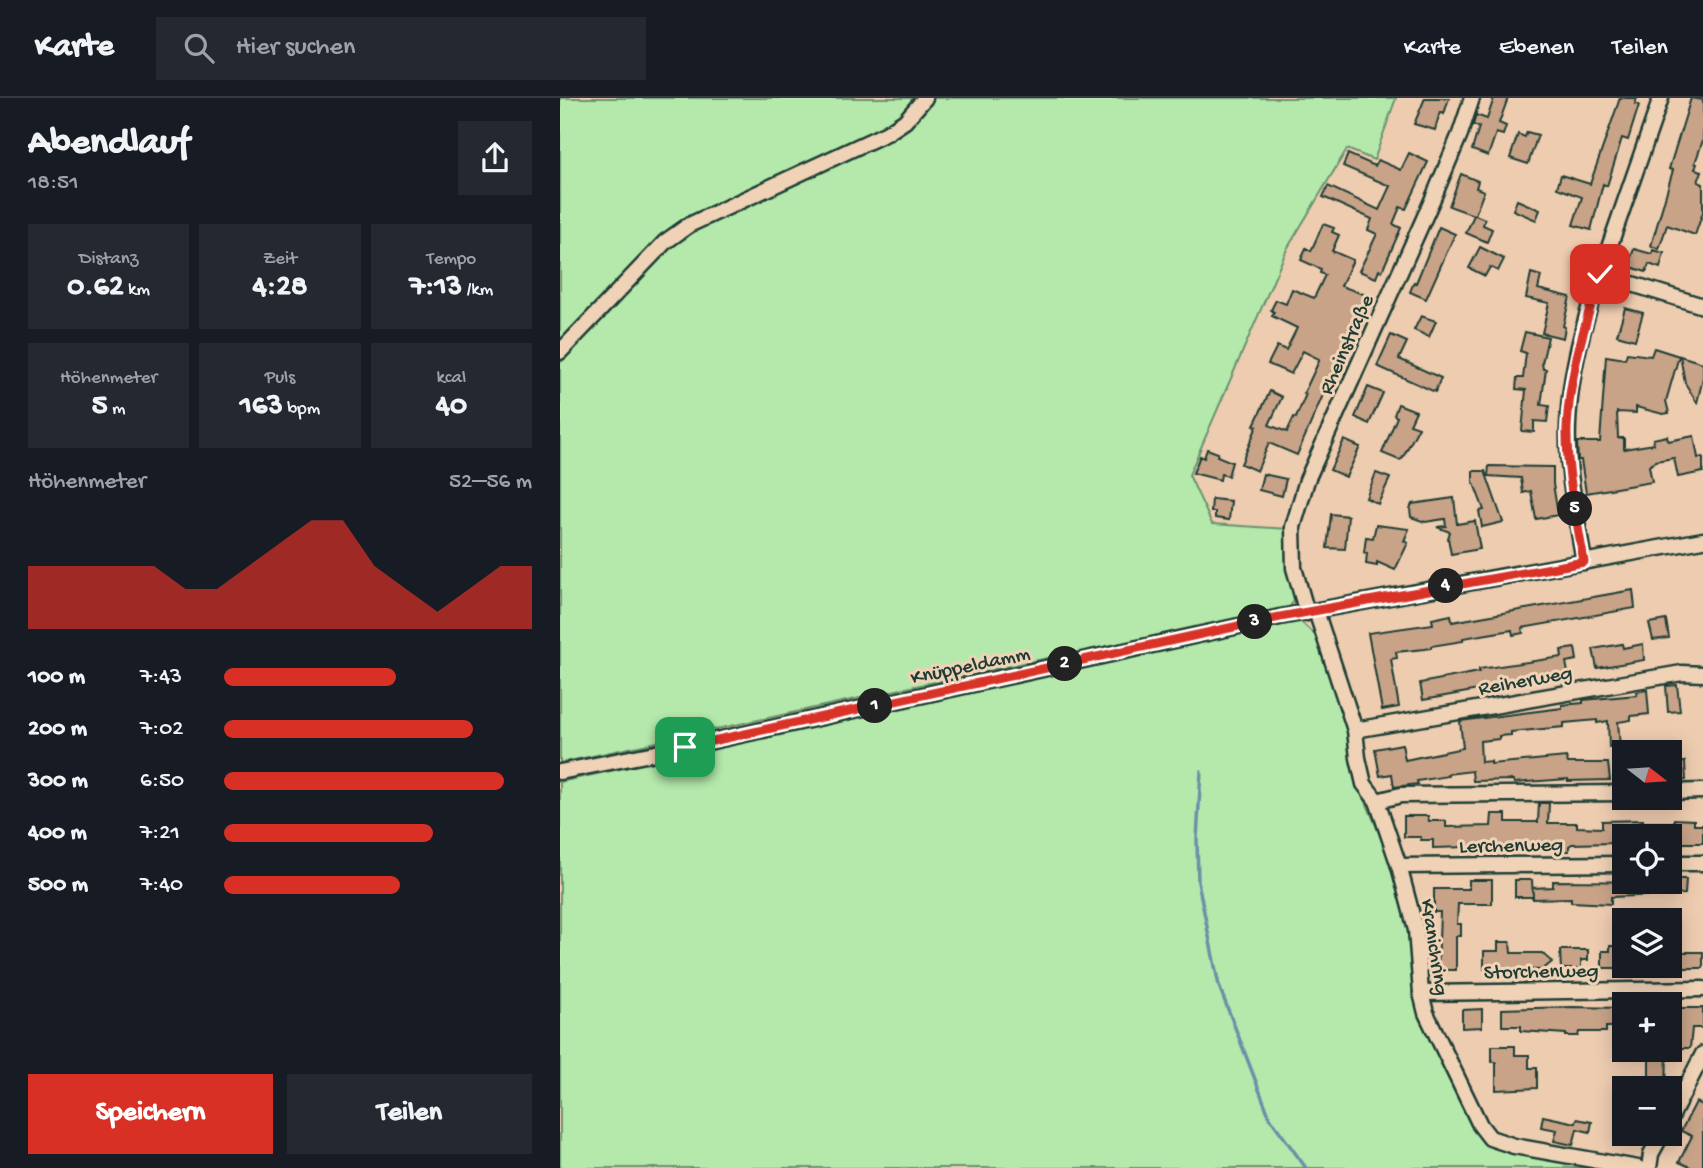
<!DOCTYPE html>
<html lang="de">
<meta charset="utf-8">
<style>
:root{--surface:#171b24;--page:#242831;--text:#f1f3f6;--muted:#9ea1a6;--line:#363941;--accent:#d93025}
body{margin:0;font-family:"Gochi Hand",sans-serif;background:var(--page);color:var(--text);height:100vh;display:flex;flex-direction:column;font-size:26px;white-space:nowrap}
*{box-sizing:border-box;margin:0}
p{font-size:23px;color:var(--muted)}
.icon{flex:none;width:38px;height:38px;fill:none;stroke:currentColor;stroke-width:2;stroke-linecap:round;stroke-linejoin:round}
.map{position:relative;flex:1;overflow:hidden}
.panel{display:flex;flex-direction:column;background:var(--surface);width:560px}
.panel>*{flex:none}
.needle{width:46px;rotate:107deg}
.tools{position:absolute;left:1052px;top:642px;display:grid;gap:14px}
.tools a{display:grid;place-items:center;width:70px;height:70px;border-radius:0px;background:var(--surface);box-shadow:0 4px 18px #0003;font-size:35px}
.pin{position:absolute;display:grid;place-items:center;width:60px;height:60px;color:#fff;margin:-30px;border-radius:14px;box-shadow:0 4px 10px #0006}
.km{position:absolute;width:35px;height:35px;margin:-18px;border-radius:50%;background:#222;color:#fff;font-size:19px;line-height:35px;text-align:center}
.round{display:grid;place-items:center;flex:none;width:74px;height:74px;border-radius:0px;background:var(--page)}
.overview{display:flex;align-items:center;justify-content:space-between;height:119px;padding:0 28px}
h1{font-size:38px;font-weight:700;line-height:52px}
.figures{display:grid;grid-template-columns:repeat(3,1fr);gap:10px;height:119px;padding:7px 28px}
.figures div{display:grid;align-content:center;border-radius:0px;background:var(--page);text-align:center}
.figures b{font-size:30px;font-weight:700}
.figures small{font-size:19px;font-weight:400}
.figures p{font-size:19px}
.chart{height:196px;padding:14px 28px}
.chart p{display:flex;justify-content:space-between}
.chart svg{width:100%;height:126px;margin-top:7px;fill:var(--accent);opacity:.7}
.primary-button{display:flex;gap:14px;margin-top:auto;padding:14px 28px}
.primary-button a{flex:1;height:80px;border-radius:0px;background:var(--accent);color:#fff;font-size:28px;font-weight:700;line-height:80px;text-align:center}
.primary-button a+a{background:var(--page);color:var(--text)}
ul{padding:0 28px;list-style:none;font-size:23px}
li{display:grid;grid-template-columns:112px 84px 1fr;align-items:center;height:52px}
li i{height:18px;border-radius:9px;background:var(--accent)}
header{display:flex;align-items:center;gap:42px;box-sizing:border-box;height:98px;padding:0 35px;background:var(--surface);border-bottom:2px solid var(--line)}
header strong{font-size:33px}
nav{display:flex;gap:38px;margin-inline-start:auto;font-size:24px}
.search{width:490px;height:63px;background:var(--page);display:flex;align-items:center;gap:18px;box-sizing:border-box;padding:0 24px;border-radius:0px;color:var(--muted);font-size:26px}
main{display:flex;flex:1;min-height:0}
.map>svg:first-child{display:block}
.green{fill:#b4e9ab;stroke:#6a9370;stroke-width:2}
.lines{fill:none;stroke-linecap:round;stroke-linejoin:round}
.stream{stroke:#6892a8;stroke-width:3.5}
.building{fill:#c8a388;stroke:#1f3d34;stroke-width:2}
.street-casing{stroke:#1f3d34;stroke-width:19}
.street{stroke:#f0d2b6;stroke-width:14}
.route-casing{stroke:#fff;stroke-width:14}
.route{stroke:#d93025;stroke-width:9}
.labels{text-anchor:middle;stroke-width:6;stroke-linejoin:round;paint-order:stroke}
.street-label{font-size:21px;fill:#1f3d34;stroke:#f0d2b6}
</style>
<header>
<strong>Karte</strong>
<div class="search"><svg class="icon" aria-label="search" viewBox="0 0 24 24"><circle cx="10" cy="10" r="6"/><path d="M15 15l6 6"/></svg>Hier suchen</div>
<nav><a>Karte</a><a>Ebenen</a><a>Teilen</a></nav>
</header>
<main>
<section class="panel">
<div class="overview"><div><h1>Abendlauf</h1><p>18:51</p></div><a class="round"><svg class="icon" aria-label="share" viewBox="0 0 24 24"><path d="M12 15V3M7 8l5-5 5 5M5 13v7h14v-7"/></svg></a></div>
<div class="figures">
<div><p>Distanz</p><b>0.62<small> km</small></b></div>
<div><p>Zeit</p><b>4:28</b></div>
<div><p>Tempo</p><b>7:13<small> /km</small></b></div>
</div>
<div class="figures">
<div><p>Höhenmeter</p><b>5<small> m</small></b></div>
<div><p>Puls</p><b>163<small> bpm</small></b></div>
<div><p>kcal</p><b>40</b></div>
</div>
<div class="chart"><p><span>Höhenmeter</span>52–56 m</p>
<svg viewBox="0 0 160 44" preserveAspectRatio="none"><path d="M0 44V22L10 22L20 22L30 22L40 22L50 30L60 30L70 22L80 14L90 6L100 6L110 22L120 30L130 38L140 30L150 22L160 22V44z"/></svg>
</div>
<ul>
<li><b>100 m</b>7:43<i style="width:56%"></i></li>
<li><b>200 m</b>7:02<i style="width:81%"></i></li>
<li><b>300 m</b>6:50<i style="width:91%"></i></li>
<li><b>400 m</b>7:21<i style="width:68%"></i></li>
<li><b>500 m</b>7:40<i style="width:57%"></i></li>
</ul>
<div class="primary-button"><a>Speichern</a><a>Teilen</a></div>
</section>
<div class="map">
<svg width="1143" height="1070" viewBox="0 0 1143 1070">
<rect width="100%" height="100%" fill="#eeccb0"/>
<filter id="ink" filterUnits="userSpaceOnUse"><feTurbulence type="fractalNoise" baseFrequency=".0143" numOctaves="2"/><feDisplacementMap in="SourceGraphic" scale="14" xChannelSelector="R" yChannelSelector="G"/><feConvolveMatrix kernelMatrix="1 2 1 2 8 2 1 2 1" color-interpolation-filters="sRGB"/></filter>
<g filter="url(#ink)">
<!-- green -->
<g class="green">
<polygon points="0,0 357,0 342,18 319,34 124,122 99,139 0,246"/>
<polygon points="371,0 836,0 814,62 787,51 727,151 629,377 652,426 729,431 736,499 728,512 443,569 0,665 0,265 109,147 123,137 327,41"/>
<polygon points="740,523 756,538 786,627 791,662 800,690 823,744 850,836 859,915 916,1028 955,1055 1034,1070 0,1070 0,684"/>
</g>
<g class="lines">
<!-- stream -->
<polyline class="stream" points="641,673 637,741 638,784 659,888 710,1020 746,1070"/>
</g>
<!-- building -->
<g class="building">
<polygon points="865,0 889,0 884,16 880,14 875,32 854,26"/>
<polygon points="934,0 948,0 939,25 946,28 943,37 936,35 928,58 912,52 919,29 913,27 916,17 927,21"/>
<polygon points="1060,0 1077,0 1075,6 1079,7 1068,42 1062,40 1047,88 1043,86 1031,132 1013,127 1022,99 997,90 1001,77 1030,86"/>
<polygon points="1131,0 1143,2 1143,42 1135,65 1137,66 1135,71 1142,73 1138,84 1143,86 1143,114 1135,137 1107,127 1099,151 1091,148 1113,72 1109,71"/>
<polygon points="967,34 978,37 968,66 950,60 958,36 965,39"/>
<polygon points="849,55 868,64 846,111 840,109 833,126 841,130 822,173 819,172 816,180 799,173 817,136 808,132 812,121 763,99 768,88 819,112 830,88 783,68 788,56 815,68 818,62 841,72"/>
<polygon points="901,76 918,83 916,90 924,93 915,117 925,121 923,127 932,131 927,144 906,135 914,117 889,108"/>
<polygon points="957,102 980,112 976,122 953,112"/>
<polygon points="763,126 774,130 772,134 779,137 772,153 793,162 781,188 806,197 791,238 789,237 737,357 709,345 697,373 681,366 697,328 694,327 710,293 722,299 709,327 727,334 734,319 736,320 746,296 744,295 759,263 759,261 743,253 731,276 708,266 717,248 726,252 737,230 712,218 714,214 711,212 716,202 726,206 732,191 754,200 765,177 760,175 761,171 741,162 746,150 751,153"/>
<polygon points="879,129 895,136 866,201 850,194 854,184 856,185"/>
<polygon points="920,149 944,161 938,173 930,169 925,178 909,170"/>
<polygon points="1074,151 1092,156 1093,152 1104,155 1100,170 1089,166 1086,174 1068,168"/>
<polygon points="971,175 981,178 978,191 1010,199 1003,228 1005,229 1003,240 982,235 989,205 966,200"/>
<polygon points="1065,210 1083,215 1075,242 1057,237"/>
<polygon points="861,218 876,223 869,239 854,232"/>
<polygon points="965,234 988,239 982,265 983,271 986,271 981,307 989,308 987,324 974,323 974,334 962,333 966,292 956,291 957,280 963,280 966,255 960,253"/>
<polygon points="831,237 847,244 839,261 881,280 875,294 817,268"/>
<polygon points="1094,250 1119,258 1106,303 1109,315 1103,316 1076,309 1076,315 1057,314 1058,340 1064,340 1064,351 1094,346 1093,341 1107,338 1108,343 1134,338 1138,360 1143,359 1143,374 1118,379 1114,360 1096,363 1089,368 1092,384 1026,395 1021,362 1018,362 1017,344 1040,344 1046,258 1065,261 1067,255 1091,258"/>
<polygon points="1120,258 1143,265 1143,280 1137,305 1125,285"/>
<polygon points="808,289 823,295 809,326 795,319"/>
<polygon points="838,306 856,313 850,326 859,329 842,361 839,362 822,355 837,319 834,317"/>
<polygon points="784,342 800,349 786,379 770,372"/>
<polygon points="647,351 658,355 657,358 672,364 668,378 661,376 660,382 633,375 640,358 644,360"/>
<polygon points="929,368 993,369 993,386 998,417 976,421 971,393 963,395 961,380 928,378"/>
<polygon points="913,373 925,373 943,424 922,429 919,413 924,412 913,383"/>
<polygon points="816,375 830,380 818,406 806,400"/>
<polygon points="703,376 726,381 722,398 699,392"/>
<polygon points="894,400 897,426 915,423 920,451 891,456 888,440 890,434 877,429 886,428 885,421 865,424 851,419 850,411 852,406"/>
<polygon points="652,401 671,403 669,422 655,420 655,414 651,414"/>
<polygon points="771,416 788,418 785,451 767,450"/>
<polygon points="816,427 849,431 844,443 848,445 835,472 817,464 817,468 806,466 807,455 804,455 806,439 813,440"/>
<polygon points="1073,492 1075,510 962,530 963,535 953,537 952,532 903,540 903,543 871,548 871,550 865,551 836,554 837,560 831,561 839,609 822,612 808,535 873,526 872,521 891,517 892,524"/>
<polygon points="1106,522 1109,540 1093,542 1089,525"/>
<polygon points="1062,546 1063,550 1083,546 1084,562 1037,570 1033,551"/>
<polygon points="1015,550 1017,562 1006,564 1008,575 988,579 987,574 950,583 951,586 863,602 860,585 919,574 919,571 1002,559 1001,552"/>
<polygon points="1117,587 1120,613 1108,614 1106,588"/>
<polygon points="1087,592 1089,616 1071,618 1071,622 1058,624 1060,648 1049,649 1048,623 1037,625 1037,622 1004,625 1004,629 951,634 951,637 939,638 939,641 920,643 921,664 931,663 931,666 1006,659 1008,665 1048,665 1050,682 1008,683 1008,681 954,685 953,682 913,683 912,673 887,676 888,678 857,683 858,686 834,689 832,676 820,678 815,651 842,646 845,662 903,650 900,623 1002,610 1002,607 1023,605 1023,602 1077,597 1076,594"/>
<polygon points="1125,664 1126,682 1110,683 1110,666"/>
<polygon points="979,705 989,705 988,725 1017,725 1017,729 1042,730 1042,723 1083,722 1083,724 1114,724 1114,721 1134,722 1134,727 1143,727 1143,745 1110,745 1110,738 1055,738 1055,745 1012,746 1009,748 1009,753 997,753 997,748 987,747 873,750 873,742 861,742 861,739 844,739 844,718 868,718 869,723 886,723 886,729 931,728 932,716 946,716 946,724 978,724"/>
<polygon points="1110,781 1126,781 1125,796 1051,799 1051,806 1011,804 1011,800 973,801 972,790 993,789 993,783 1110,784"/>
<polygon points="909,782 932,782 932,806 898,806 897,826 901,826 901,838 896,838 896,872 878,872 880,814 874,814 874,791 909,791"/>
<polygon points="955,782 972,782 973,799 955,799"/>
<polygon points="938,844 950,844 951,855 982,855 992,864 982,872 924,871 924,853 938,853"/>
<polygon points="1050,848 1064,848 1064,870 1042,870 1042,853 1050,853"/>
<polygon points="1000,852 1028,852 1028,862 1021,862 1021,871 1001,871"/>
<polygon points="1115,854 1143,854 1143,870 1116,870"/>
<polygon points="1012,909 1064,910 1064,929 1046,929 1046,934 1019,934 1018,938 1006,938 1006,936 961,933 961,928 942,928 942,911"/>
<polygon points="1117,910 1143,910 1143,930 1132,930 1130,950 1110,950 1110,920 1117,919"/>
<polygon points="922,911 922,929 902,930 902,912"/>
<polygon points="932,948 955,948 955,957 969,957 969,970 977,970 977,990 936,992 936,964 932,964"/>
<polygon points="1089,956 1107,956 1106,990 1089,990"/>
<polygon points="1136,1004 1143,1007 1143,1070 1132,1070 1119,1064 1132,1038 1121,1033"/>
<polygon points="983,1018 1016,1025 1017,1021 1032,1024 1030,1034 1017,1031 1013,1047 994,1043 997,1032 981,1029"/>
</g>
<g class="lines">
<!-- street casing -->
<g class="street-casing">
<g id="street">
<polyline points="1040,176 1143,208"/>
<polyline points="0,254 105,144 129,127 327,35 345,23 365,0"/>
<path d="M1024,464C1017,419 1006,373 1008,327C1010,263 1031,201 1052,141C1068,94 1085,47 1101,0"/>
<polyline points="756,513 795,632 798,660 804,686 817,703 839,768 856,832 861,895 866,915 920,1027 930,1040 954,1048 1078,1070"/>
<polyline points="747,515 734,470 733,429 747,382 874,98 900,36 912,0"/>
<polyline points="795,632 1122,575 1143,576"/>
<polyline points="0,674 125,649 720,519 1143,442"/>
<polyline points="1110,694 1143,693"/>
<polyline points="817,703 841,697 1064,695"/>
<polyline points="1110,765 1143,765"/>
<polyline points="839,768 1064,766"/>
<polyline points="861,895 1143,891"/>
<polyline points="1110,1021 1143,956"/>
<polyline points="1089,1070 1091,1056 1102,1036"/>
</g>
</g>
<!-- street -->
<use href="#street" class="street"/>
</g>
</g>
<g class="lines" filter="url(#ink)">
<!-- route casing -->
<g class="route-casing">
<path id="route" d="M125,649L720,519L1024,464C1017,420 1006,375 1007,330C1009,277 1025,227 1040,176"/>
</g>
<!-- route -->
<use href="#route" class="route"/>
</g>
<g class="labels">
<!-- street labels -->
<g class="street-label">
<text transform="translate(785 246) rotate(-66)" y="7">Rheinstraße</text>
<text transform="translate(410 566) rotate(-12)" y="7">Knüppeldamm</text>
<text transform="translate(965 581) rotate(-10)" y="7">Reiherweg</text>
<text transform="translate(951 746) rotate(-1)" y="7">Lerchenweg</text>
<text transform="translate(876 849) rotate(81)" y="7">Kranichring</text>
<text transform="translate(981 872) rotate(-1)" y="7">Storchenweg</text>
</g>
</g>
</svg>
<div class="tools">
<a><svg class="needle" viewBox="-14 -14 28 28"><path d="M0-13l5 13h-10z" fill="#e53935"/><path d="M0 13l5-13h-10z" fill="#9ea1a6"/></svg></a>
<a><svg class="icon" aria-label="locate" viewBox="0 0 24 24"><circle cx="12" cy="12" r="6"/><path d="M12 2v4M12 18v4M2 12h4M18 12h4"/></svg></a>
<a><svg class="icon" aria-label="layers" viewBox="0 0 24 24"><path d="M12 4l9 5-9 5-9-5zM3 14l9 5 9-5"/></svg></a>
<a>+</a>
<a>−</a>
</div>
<div class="pin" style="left:125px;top:649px;background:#1e9e55"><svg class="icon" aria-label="arrive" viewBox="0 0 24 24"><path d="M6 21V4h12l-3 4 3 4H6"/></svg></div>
<div class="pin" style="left:1040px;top:176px;background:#d93025"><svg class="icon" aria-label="check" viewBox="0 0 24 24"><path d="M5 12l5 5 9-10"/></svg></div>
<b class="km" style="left:315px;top:608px">1</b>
<b class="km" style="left:505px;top:566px">2</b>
<b class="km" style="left:695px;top:524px">3</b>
<b class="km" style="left:886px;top:488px">4</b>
<b class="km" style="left:1015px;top:411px">5</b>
</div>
</main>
